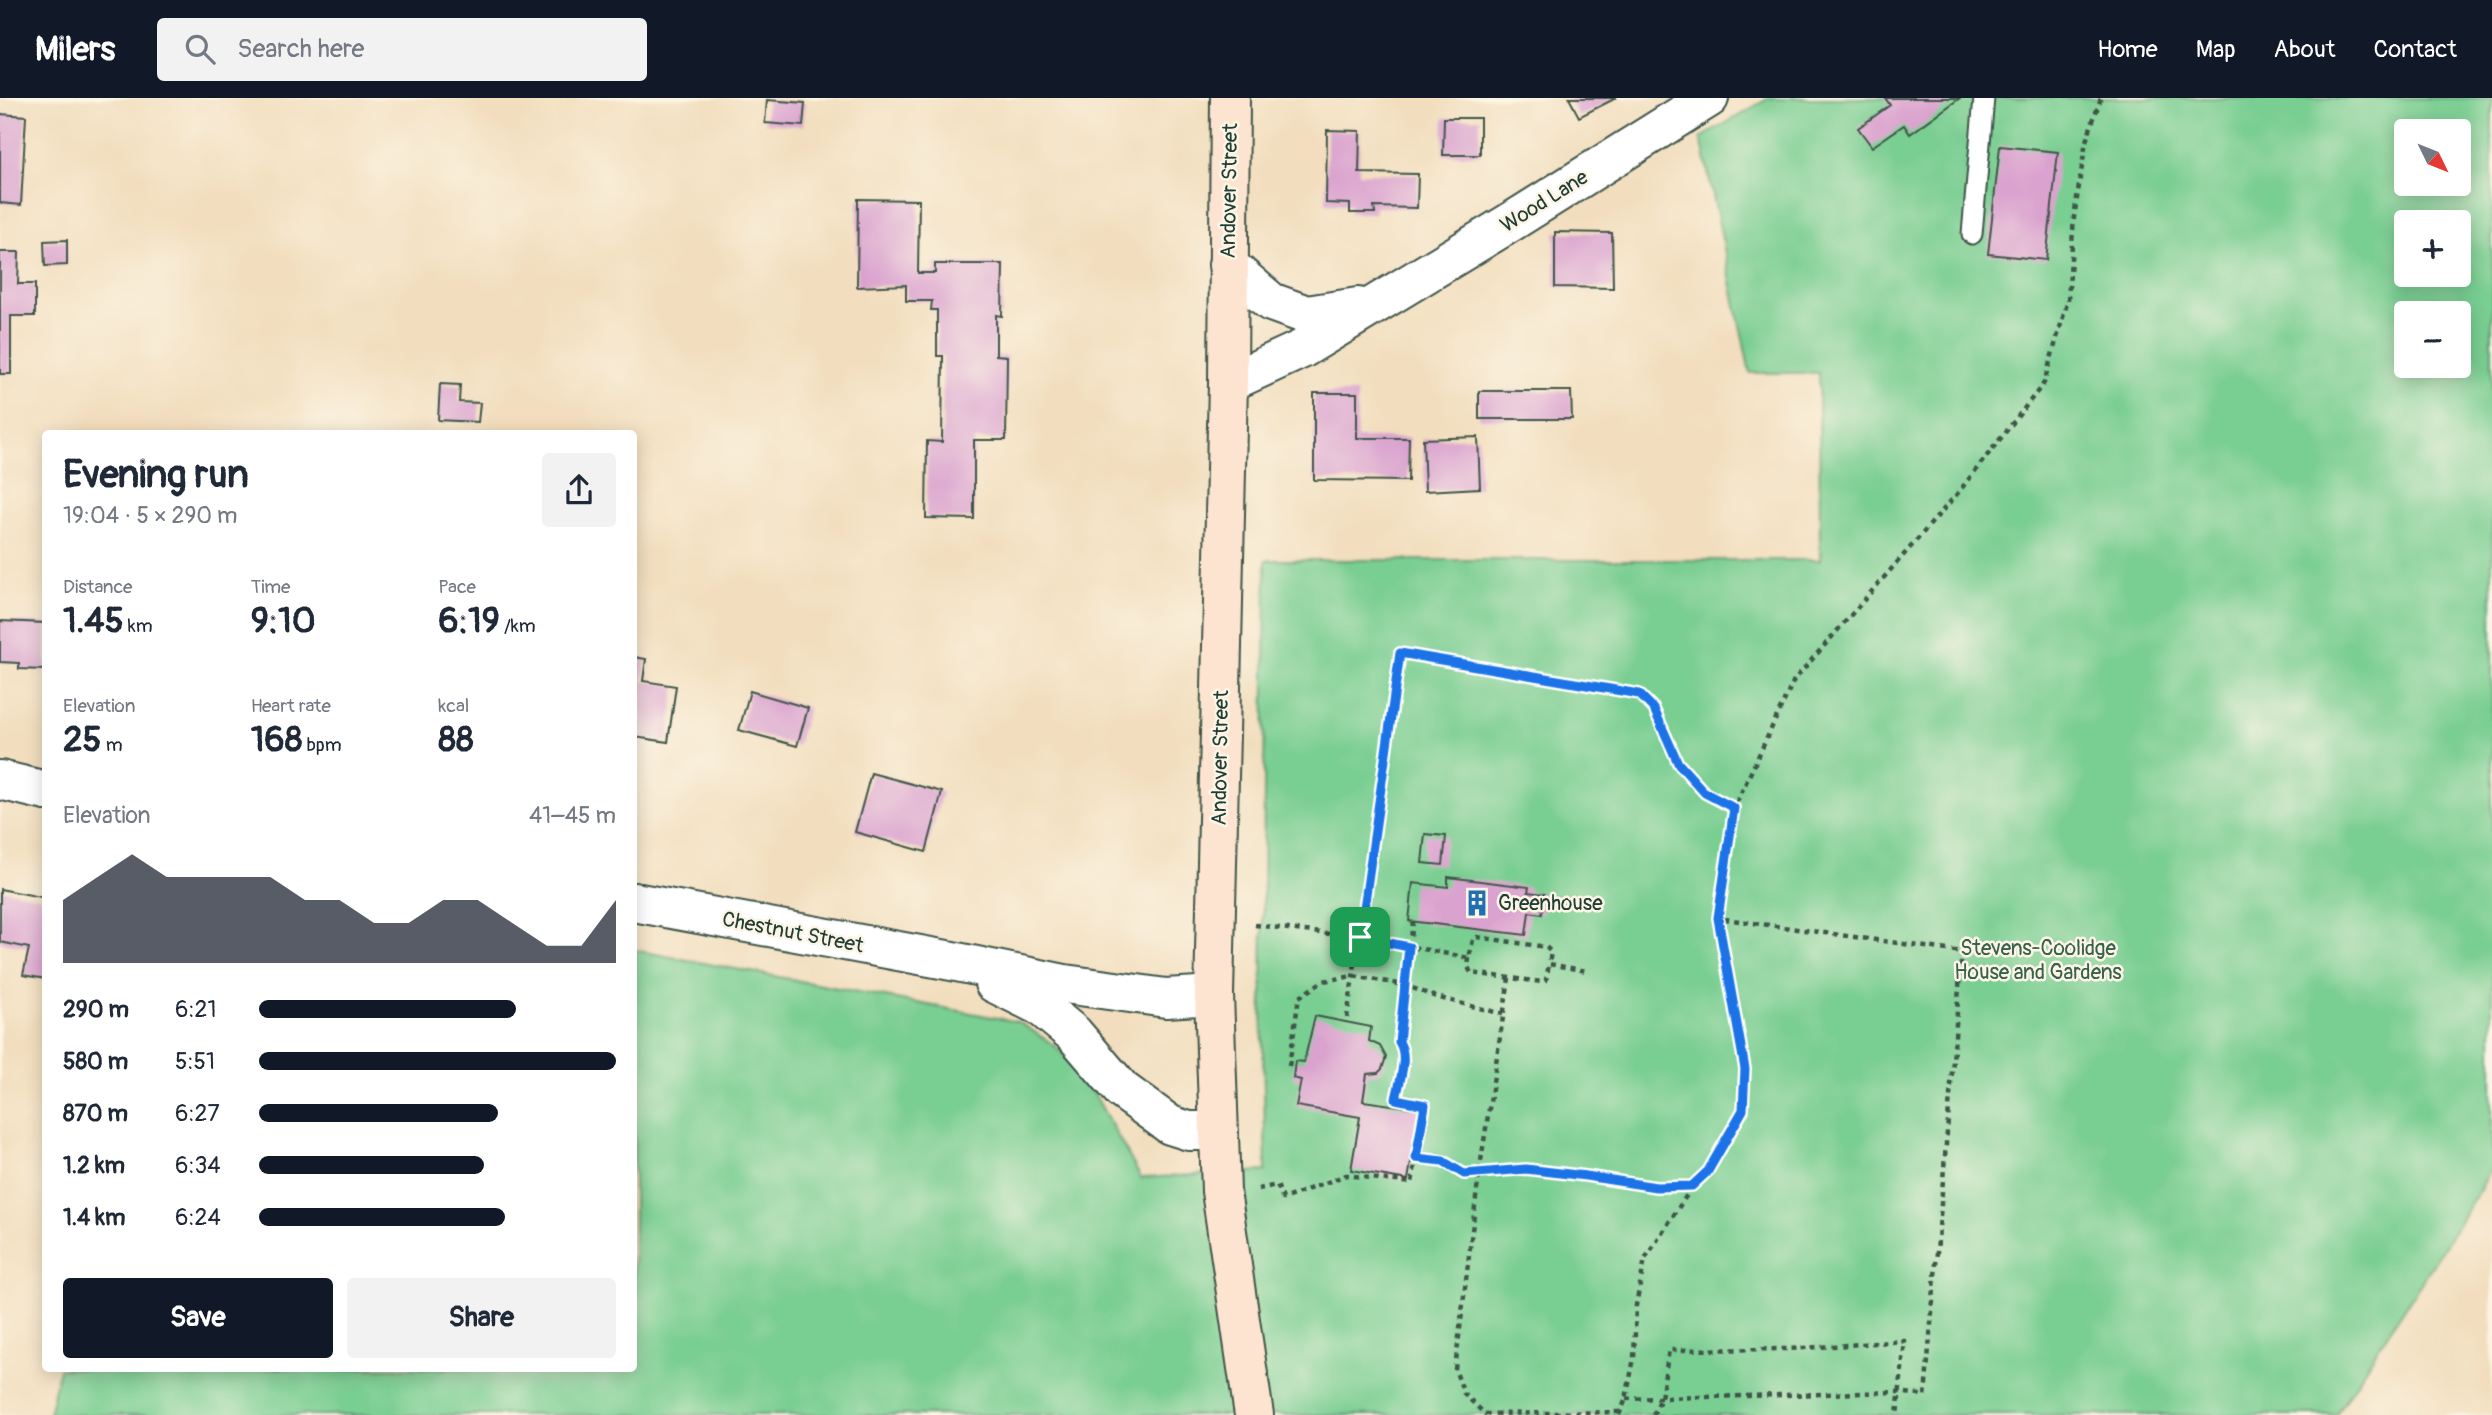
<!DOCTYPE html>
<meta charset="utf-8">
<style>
:root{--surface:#fff;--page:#f2f2f3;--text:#1f2937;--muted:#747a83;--accent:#111827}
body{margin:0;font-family:Pangolin,sans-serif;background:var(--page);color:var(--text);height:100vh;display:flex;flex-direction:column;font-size:26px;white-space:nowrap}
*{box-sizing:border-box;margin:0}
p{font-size:23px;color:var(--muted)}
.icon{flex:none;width:38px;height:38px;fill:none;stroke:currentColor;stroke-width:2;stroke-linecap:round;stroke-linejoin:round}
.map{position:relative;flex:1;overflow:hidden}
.panel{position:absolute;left:42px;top:332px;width:595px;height:942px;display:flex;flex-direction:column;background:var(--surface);border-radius:7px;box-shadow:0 4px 18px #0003}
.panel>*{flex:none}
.needle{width:46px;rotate:133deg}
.tools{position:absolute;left:2394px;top:21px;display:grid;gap:14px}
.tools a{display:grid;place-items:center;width:77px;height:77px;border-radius:7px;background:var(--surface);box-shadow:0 4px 18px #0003;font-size:35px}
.pin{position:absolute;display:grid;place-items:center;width:60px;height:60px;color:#fff;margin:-30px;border-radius:14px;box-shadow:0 4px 10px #0006}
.round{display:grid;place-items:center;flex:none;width:74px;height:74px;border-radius:7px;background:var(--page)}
.head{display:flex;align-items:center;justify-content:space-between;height:119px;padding:0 21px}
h1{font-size:38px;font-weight:700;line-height:52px}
.metrics{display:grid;grid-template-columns:repeat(3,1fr);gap:10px;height:119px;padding:7px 21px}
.metrics div{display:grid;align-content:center}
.metrics b{font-size:35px;font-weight:700}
.metrics small{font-size:19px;font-weight:400}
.metrics p{font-size:19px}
.chart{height:196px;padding:14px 21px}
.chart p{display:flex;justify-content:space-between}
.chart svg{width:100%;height:126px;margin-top:7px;fill:var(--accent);opacity:.7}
.action{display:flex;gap:14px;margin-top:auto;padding:14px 21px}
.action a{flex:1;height:80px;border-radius:7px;background:var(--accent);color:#fff;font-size:28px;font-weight:700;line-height:80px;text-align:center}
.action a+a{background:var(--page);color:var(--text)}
ul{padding:0 21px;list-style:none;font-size:23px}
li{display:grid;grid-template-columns:112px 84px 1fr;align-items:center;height:52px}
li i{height:18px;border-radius:9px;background:var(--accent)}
header{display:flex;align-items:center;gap:42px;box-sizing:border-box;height:98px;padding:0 35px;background:var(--accent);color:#fff}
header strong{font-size:33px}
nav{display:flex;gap:38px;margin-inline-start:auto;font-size:24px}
.search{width:490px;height:63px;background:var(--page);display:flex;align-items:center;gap:18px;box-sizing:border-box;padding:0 24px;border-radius:7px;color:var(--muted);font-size:26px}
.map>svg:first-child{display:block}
.green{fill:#79ce92;stroke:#4c8663;stroke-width:2;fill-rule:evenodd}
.building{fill:#daa3cf}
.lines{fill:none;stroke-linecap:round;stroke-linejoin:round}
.lane-casing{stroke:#3f5549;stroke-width:23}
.street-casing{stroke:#3f5549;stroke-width:42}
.secondary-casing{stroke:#3f5549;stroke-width:42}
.path{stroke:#3f5549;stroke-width:4.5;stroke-dasharray:5 5;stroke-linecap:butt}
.lane{stroke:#fff;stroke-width:19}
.street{stroke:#fff;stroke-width:38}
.secondary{stroke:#fde4d0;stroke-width:38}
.route-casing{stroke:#fff;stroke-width:14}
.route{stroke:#1a73e8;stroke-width:9}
.labels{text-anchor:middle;stroke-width:5;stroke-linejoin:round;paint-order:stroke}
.street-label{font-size:21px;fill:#1f3d34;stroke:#fcf5e5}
.poi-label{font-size:21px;fill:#1f3d34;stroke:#fcf5e5;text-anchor:start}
.park-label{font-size:21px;fill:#36614c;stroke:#fcf5e5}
</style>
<header>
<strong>Milers</strong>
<div class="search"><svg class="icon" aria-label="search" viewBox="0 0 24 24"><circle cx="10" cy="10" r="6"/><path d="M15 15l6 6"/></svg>Search here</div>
<nav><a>Home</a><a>Map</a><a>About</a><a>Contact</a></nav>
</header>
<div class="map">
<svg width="2492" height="1317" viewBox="0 0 2492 1317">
<rect width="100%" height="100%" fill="#fcf5e5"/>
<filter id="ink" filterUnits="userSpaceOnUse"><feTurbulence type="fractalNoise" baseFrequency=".0143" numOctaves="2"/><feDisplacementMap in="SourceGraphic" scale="14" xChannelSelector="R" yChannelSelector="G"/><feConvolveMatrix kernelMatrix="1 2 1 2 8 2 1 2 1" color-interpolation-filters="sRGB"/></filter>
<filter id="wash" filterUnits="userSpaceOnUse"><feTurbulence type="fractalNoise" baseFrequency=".00686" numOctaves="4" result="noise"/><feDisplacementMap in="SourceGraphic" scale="28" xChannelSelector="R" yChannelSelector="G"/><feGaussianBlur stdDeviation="1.57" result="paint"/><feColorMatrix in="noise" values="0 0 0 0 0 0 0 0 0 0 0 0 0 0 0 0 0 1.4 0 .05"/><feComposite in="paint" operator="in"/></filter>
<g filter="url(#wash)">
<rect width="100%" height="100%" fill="#f2debe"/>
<!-- green -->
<path class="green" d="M1769,0H2492V1070C2444,1155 2387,1233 2336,1317H49L59,1271L634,1270V852L1019,924L1054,947L1083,976L1141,1080L1266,1073L1262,913L1266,462H1820L1819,275H1750L1701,40ZM2406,33H2459V86H2406ZM2406,124H2459V177H2406ZM2406,215H2459V268H2406Z"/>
<g id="blocks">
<!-- building -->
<g class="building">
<polygon points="1569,0 1616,0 1579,19"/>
<polygon points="1885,0 1960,0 1910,36 1904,27 1872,49 1858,30 1890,7"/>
<polygon points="767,2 805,5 803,28 765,25"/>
<polygon points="0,16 26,18 21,107 0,105"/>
<polygon points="1444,20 1480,20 1480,57 1443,57"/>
<polygon points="1327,32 1360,33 1359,75 1418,76 1417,110 1374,109 1375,115 1350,115 1350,106 1326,105"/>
<polygon points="2000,48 2058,54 2046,162 1988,156"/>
<polygon points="858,101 919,102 918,175 935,175 935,166 1003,166 1002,218 996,217 996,257 1007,258 1006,342 974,342 974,421 926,420 927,343 942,344 943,258 937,258 937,212 931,212 932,203 906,203 906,187 857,189"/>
<polygon points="1555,134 1612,135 1613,190 1555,189"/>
<polygon points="67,142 67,167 45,168 44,143"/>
<polygon points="0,154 19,154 18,186 35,186 35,218 11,218 11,276 0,276"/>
<polygon points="440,286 460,287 459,304 480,305 478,324 438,322"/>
<polygon points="1479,293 1571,293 1572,321 1479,321"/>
<polygon points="1314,295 1357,295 1357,340 1409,340 1408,383 1314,382"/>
<polygon points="1478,339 1480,390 1425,393 1423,341"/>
<polygon points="0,523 46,525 46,572 19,571 19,565 0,564"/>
<polygon points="634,559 646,561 643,583 676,588 668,644 634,639"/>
<polygon points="750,593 808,610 797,648 739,632"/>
<polygon points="871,675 942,694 926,754 855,734"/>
<polygon points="1425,736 1446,738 1443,767 1422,765"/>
<polygon points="1448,779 1529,789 1528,794 1545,796 1542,816 1529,814 1526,837 1409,823 1413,785 1448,789"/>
<polygon points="0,791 46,800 46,881 23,877 29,850 0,844"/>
<polygon points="1315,918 1371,929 1369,943 1380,948 1386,959 1382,971 1378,975 1367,976 1363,1003 1420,1011 1408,1082 1351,1072 1360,1019 1296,1008 1301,982 1293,980 1295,963 1304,964"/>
</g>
</g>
</g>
<g filter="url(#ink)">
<use href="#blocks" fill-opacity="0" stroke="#3f5549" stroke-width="2"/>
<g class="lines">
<!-- lane casing -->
<g class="lane-casing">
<polyline id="lane" points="1972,136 1984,0"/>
</g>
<!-- street casing -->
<g class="street-casing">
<g id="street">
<polyline points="1228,167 1271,204 1307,217 1358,209"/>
<polyline points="1228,285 1302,251 1511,124 1709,0"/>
<polyline points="0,682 46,693"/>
<polyline points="634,804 952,863 1065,886 1166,900 1214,897"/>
<polyline points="994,885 1040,908 1074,936 1122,992 1170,1027 1189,1033 1218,1033"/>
</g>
</g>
<!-- secondary casing -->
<g class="secondary-casing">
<polyline id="secondary" points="1230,0 1228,285 1214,897 1221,1093 1254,1317"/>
</g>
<!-- path -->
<g class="path">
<path d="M1413,823L1399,944C1409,958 1399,985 1396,1001L1425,1007L1416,1060"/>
<polyline points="1255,827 1371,841 1469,860 1473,842 1477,839 1546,849 1551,854 1549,866 1587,873"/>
<polyline points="1469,860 1468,869 1471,875 1542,884 1546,882 1549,866"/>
<polyline points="1509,880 1479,1076 1455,1271 1464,1296 1485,1316 1621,1314"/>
<polyline points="1347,920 1400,555 1639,596 1654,611 1678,665 1705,695 1734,710"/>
<polyline points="1289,968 1299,899 1323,883 1353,878 1405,887 1436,899 1503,916"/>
<polyline points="1258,1091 1277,1087 1283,1101 1346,1077 1412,1085 1416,1060 1443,1063 1464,1076 1526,1071 1586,1078 1656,1089 1691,1089"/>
<polyline points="1626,1301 1900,1294 1925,1298 1962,854 1718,820"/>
<polyline points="1619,1317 1626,1301 1634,1260 1636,1207 1645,1161 1692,1089 1708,1073 1743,1012 1745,971 1718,820 1734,710 1794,582 1957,396 2044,285 2068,202 2074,119 2086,43 2101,0"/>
<polyline points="1653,1317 1661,1300 1669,1252 1789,1251 1905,1243 1897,1317"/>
</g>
<!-- lane -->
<use href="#lane" class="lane"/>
<!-- street -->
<use href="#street" class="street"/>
<!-- secondary -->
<use href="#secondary" class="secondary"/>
</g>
</g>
<g class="lines" filter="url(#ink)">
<!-- route casing -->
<g class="route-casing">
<path id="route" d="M1400,555L1639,596L1654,611L1678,665L1705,695L1734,710L1718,820L1745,971L1743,1012L1708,1073L1692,1088L1656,1089L1586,1078L1526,1071L1464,1076L1443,1063L1416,1060L1425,1007L1396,1001C1399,985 1409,958 1399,944L1409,849L1360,839Z"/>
</g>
<!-- route -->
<use href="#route" class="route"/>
</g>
<!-- icons -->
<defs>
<g id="building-bare" transform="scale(2.1)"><path d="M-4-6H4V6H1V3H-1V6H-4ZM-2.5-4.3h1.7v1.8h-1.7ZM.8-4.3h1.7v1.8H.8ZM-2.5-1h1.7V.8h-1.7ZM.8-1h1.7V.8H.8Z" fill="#1f6fb2" stroke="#fcf5e5" stroke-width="2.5" paint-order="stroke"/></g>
</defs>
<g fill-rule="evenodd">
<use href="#building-bare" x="1477" y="805"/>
</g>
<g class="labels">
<!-- street labels -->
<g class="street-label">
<text transform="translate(1229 93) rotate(-89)" y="7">Andover Street</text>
<text transform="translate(1544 103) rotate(-32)" y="7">Wood Lane</text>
<text transform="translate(1220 660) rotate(-89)" y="7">Andover Street</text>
<text transform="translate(793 834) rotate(11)" y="7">Chestnut Street</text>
</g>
<!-- poi labels -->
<g class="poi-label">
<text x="1498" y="812">Greenhouse</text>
</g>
<!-- park labels -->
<g class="park-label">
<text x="2038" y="857">Stevens-Coolidge<tspan x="2038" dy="24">House and Gardens</tspan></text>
</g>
</g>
</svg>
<div class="tools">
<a><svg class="needle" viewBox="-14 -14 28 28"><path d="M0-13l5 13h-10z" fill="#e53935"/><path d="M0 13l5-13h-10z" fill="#747a83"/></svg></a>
<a>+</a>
<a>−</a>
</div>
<div class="pin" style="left:1360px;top:839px;background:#1e9e55"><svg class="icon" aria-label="arrive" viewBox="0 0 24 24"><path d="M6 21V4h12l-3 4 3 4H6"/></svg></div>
<section class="panel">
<div class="head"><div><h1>Evening run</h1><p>19:04 · 5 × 290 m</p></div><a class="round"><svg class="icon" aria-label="share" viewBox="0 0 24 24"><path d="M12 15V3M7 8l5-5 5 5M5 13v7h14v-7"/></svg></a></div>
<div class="metrics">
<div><p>Distance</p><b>1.45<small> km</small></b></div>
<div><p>Time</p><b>9:10</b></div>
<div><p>Pace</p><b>6:19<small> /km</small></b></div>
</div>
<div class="metrics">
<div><p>Elevation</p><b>25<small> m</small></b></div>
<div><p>Heart rate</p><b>168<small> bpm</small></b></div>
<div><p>kcal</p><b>88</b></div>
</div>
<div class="chart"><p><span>Elevation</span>41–45 m</p>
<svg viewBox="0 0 160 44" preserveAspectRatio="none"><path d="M0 44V22L10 14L20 6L30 14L40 14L50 14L60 14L70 22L80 22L90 30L100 30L110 22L120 22L130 30L140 38L150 38L160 22V44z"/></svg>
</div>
<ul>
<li><b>290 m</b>6:21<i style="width:72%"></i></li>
<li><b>580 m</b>5:51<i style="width:100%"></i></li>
<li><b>870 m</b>6:27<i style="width:67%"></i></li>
<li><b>1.2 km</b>6:34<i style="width:63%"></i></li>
<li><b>1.4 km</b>6:24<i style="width:69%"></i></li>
</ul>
<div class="action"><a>Save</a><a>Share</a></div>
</section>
</div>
